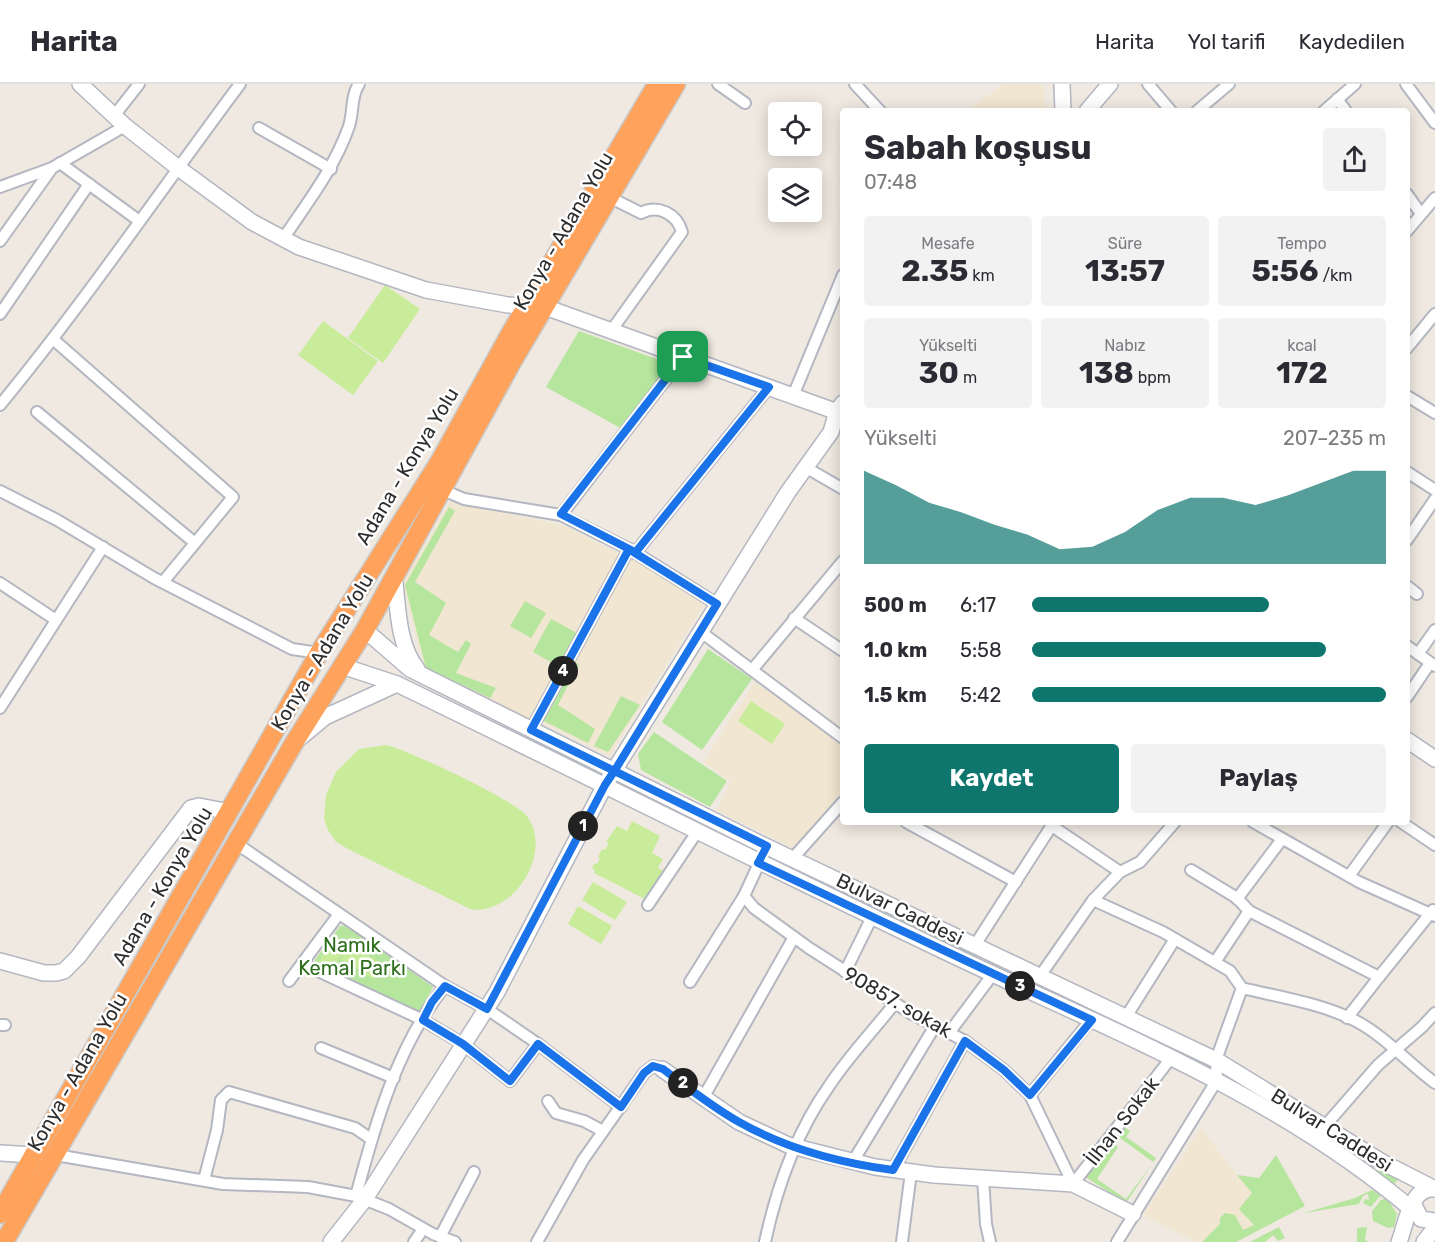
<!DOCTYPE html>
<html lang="tr">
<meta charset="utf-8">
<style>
:root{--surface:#fff;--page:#f2f2f3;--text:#2b2b33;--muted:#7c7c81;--line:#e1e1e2;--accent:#0f766e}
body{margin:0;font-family:Rubik,sans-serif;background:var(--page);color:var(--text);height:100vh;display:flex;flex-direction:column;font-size:22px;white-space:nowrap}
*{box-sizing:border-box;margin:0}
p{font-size:20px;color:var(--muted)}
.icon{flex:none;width:33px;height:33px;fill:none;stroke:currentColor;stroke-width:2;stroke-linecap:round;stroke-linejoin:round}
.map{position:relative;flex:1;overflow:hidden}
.sheet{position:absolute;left:840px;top:24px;width:570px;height:717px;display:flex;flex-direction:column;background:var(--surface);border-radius:6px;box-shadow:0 3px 15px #0003}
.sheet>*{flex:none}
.buttons{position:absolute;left:768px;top:18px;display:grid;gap:12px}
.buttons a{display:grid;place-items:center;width:54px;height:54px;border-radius:6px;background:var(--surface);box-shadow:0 3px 15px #0003;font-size:30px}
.pin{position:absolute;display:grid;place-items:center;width:51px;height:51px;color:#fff;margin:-26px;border-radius:12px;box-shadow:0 3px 9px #0006}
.km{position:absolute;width:30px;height:30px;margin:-15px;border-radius:50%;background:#222;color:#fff;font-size:16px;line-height:30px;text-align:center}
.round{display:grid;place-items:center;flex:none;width:63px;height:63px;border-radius:6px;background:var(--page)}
.overview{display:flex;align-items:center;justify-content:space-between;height:102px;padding:0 24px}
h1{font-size:33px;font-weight:700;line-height:45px}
.metrics{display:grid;grid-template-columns:repeat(3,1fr);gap:9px;height:102px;padding:6px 24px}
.metrics div{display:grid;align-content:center;border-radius:6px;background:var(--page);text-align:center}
.metrics b{font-size:30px;font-weight:700}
.metrics small{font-size:16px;font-weight:400}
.metrics p{font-size:16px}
.chart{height:168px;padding:12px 24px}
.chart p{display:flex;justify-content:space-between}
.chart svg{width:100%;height:108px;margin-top:6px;fill:var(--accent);opacity:.7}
.button{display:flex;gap:12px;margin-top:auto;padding:12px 24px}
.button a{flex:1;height:69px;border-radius:6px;background:var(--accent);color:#fff;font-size:24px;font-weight:700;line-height:69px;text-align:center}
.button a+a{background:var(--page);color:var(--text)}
ul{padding:0 24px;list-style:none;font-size:20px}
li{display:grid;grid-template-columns:96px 72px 1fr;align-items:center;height:45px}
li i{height:15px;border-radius:8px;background:var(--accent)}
header{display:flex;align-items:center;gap:36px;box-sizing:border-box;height:84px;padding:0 30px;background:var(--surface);border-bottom:2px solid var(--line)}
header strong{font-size:28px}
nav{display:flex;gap:33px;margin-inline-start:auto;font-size:21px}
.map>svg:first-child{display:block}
.education{fill:#f0e6d1}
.green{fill:#b6e59e}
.pitch{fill:#c9ec9a}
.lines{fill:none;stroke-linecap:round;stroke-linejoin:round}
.street-casing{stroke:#b4b7c1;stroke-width:14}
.secondary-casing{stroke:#b4b7c1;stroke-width:18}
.highway-casing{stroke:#c9c9c9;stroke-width:21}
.street{stroke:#fff;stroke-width:10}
.secondary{stroke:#fff;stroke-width:15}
.highway{stroke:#ffa35c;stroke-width:18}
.route-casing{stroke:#fff;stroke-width:12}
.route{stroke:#1a73e8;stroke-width:8}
.labels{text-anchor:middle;stroke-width:5;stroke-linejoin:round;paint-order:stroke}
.street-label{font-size:20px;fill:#2e2e2e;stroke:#fff}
.park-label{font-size:20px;fill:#2c6e1b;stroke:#fff}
</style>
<header>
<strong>Harita</strong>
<nav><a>Harita</a><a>Yol tarifi</a><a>Kaydedilen</a></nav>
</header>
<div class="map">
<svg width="1435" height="1158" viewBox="0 0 1435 1158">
<rect width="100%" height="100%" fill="#efe9e1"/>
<!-- education -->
<g class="education">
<polygon points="1005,0 1042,0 1047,27 966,27"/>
<polygon points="450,418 565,442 620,470 533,637 424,585 403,499"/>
<polygon points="628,472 702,516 702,524 609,672 540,638"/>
<polygon points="755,598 843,661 843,711 796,765 716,726 731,698 703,678"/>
<polygon points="1201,1044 1237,1091 1259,1094 1276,1071 1305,1122 1236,1158 1197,1158 1143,1131"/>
</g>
<!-- green -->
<g class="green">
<polygon points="579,247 673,281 624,346 546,303"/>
<polygon points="449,423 455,427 415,498 446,519 429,551 458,568 466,556 471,560 456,589 496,604 490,614 426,584 405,501"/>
<polygon points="525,517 546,529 531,554 510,542"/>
<polygon points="551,535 577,549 558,582 533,568"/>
<polygon points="708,565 752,595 702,666 662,638"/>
<polygon points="572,577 579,580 558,621 595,645 588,659 542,636"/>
<polygon points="621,612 640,621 608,668 594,662"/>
<polygon points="654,648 727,697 710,723 641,686 638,670"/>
<polygon points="878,822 924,845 922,849 876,827"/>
<polygon points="346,841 433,903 417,933 314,877 340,842"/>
<polygon points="926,846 978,872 977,875 924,850"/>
<polygon points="1019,890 1095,927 1094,930 1017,895"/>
<polygon points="1097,927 1211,980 1209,984 1095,932"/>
<polygon points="1123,1042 1130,1047 1126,1053 1156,1074 1153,1078 1116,1051"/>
<polygon points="1111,1058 1118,1063 1097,1095 1126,1115 1152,1080 1126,1119 1084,1092"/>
<polygon points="1276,1071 1305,1122 1236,1158 1202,1158 1220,1140 1220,1134 1225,1129 1235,1131 1243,1146 1254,1141 1239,1125 1252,1109 1237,1091 1259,1094"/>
<polygon points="1378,1083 1398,1095 1393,1102 1375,1088"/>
<polygon points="1372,1106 1381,1111 1371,1123 1363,1119 1365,1115 1369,1116 1368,1110 1363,1112 1359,1120 1304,1129 1355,1114"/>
<polygon points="1387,1114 1397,1130 1394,1143 1388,1144 1373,1137 1372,1127 1381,1116"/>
<polygon points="1279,1143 1285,1154 1278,1157 1273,1151 1265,1158 1250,1158"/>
<polygon points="1367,1143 1365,1156 1369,1158 1357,1158 1357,1144"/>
</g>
<!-- pitch -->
<g class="pitch">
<polygon points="385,201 420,225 383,279 348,254"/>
<polygon points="323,237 378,277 353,311 298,271"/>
<polygon points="751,617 785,640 772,660 738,637"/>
<path d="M386,661C408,666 512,715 526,731C555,767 513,833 470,825L348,765L336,758L328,746L324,735L326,711L336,688L359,665Z"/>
<polygon points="632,737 660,752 652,769 663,775 658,784 664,787 653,807 650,806 645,815 594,789 595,786 592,784 595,779 597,780 600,775 598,773 602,765 605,766 609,759 606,758 617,742 627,747"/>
<polygon points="593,798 627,818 615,836 582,816"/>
<polygon points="578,822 612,842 601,860 568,840"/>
<polygon points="335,852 348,860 332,886 319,877"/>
<polygon points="350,860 382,880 373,895 341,875"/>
</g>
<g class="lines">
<!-- street casing -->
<g class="street-casing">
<g id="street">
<polyline points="718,0 745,19"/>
<polyline points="855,0 880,27"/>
<polyline points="1148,0 1171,27"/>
<polyline points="1406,0 1435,39"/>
<polyline points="1337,15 1346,27"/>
<polyline points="1197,27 1229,0"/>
<polyline points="1324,27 1355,0"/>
<polyline points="114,32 139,0"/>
<polyline points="259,44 331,85"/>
<polyline points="60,79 138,136"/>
<polyline points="0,103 52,84"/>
<polyline points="1407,110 1421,130"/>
<path d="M609,113L641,129C658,120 677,130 682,148L611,247"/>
<polyline points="1407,147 1435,114"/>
<path d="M283,155C307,119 333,86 348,45C354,31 350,13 359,0"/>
<polyline points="0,157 52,84 125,42"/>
<polyline points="0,230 89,100"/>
<polyline points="54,256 233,413 163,498"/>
<polyline points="1407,264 1435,230"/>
<polyline points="793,312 843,191"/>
<polyline points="1407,312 1435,329"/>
<path d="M0,321C85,218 160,107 240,0"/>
<polyline points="37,328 195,459"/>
<polyline points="805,383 843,405"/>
<polyline points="1407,388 1435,406"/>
<polyline points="443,406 464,415 561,431 631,466 717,520"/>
<polyline points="0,407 57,436 154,494 292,565 319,569"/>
<polyline points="561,431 683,273"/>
<polyline points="1407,456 1435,415"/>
<polyline points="635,469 769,303"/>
<polyline points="0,499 56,536"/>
<polyline points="1407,502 1417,510"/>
<polyline points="794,534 843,567"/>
<polyline points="701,548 843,654"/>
<polyline points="1407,562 1435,582"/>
<polyline points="1418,570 1435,546"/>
<polyline points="752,586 843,477"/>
<polyline points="1407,613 1430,579"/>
<polyline points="0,624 103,463"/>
<polyline points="531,646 629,465"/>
<polyline points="906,738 1016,798"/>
<polyline points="1253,738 1359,798 1435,832"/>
<polyline points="1401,738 1435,761"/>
<polyline points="1052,742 1120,788"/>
<polyline points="243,764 445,902"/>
<polyline points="793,774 843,718"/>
<polyline points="1191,786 1237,814 1249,827 1379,893 1347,934"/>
<polyline points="1349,792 1388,738"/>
<polyline points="744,812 754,824 809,864 912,930 965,957 1004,986 1030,1011 1073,1100 1171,974"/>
<polyline points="1237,815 1282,755"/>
<path d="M1093,816L1163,848L1230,887L1242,904C1279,913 1320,919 1354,936C1384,951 1408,979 1435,999"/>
<polyline points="648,821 697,748"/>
<polyline points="975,861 1054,738"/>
<polyline points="1215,878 1249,827"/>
<path d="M303,880L423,936L463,960L510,997L538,960L487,925L445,902C398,960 375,1040 356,1112"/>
<polyline points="845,888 872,833"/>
<polyline points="1040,892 1093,816 1120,788 1140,778 1175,738"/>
<polyline points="1379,893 1433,826"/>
<polyline points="289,897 339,830"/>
<polyline points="690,898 744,812 767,762"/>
<polyline points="1126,933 1175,855"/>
<polyline points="0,941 5,941"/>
<polyline points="949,949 993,890"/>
<polyline points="538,960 621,1023"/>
<polyline points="321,964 394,994"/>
<polyline points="1030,1011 1091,936"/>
<polyline points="703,1014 794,853"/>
<polyline points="548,1017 556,1029 584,1037 603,1047"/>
<polyline points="1325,1042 1378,981 1422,943 1435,929"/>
<polyline points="56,1071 223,1100 308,1103 356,1112 389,1125 433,1150 455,1158"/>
<polyline points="852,1079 935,942"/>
<polyline points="893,1086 965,957"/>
<polyline points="983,1094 986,1140 990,1158"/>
<polyline points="204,1096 217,1046 221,1016 229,1008 355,1044 371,1055"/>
<polyline points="440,1153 474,1088"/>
<polyline points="414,1158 423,1145"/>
<polyline points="537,1158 583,1076 644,989 653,982 662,985"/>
<path d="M765,1158C777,1102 796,1049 829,1002C848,973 873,947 895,919"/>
<polyline points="902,1158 911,1088"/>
<polyline points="1117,1158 1217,996 1216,976 1242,904"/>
</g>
</g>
<!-- secondary casing -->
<g class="secondary-casing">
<g id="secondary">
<polyline points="80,0 125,42 177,83 252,138 299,163 426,206 508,221 545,223 843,330"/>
<polyline points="1062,0 1063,27"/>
<polyline points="1087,27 1110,0"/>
<path d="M394,490C398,520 397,560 417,585"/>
<polyline points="365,546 410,585 761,760 1216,976 1382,1078 1435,1105"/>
<path d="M342,582L397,600C581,689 763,781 948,869C1109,946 1279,1011 1416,1129"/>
<polyline points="301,653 325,633 397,600"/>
<polyline points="1407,656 1435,675"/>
<polyline points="0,877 44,889 56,889 64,887 78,873 191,724 199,722 230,728"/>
<polyline points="662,985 739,1038 788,1061 875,1083 934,1091 1073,1100 1133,1130"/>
<polyline points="0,1069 34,1071"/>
<polyline points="1414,1121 1421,1135 1435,1137"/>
<polyline points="331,1158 365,1115 497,908 605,701 788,408 831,348 837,327 843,319"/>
<path d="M1399,1158C1406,1141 1410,1102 1435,1105"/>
<polyline points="1424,1158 1435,1144"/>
</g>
</g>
<!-- highway casing -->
<g class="highway-casing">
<g id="highway">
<polyline points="0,1130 319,569 440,377 510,250 657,0"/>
<polyline points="4,1158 294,659 365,546 512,278 676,0"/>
</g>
</g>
<!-- street -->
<use href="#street" class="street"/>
<!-- secondary -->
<use href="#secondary" class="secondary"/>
<!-- highway -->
<use href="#highway" class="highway"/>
</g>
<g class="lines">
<!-- route casing -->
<g class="route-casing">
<path id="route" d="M683,273L561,430L631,466L635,469L717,520L615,686L605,701L487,925L445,902L432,918L423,936L463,960L510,997L538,960L621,1023L644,989L653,982L663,985C687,1003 712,1023 739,1038C785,1064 841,1079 893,1086L965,957L1004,986L1030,1011L1092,936L758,779L767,762L531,646L629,465L635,469L769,303L683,273"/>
</g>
<!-- route -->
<use href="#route" class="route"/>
</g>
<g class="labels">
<!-- street labels -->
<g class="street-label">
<text transform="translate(563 147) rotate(-60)" y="7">Konya - Adana Yolu</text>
<text transform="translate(407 382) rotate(-59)" y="7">Adana - Konya Yolu</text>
<text transform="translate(322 568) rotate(-59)" y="7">Konya - Adana Yolu</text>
<text transform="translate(162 802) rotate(-60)" y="7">Adana - Konya Yolu</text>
<text transform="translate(900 825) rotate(26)" y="7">Bulvar Caddesi</text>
<text transform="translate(898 918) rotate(30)" y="7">90857. sokak</text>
<text transform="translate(77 988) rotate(-60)" y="7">Konya - Adana Yolu</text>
<text transform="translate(1122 1037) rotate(-52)" y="7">İlhan Sokak</text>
<text transform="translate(1332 1046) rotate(32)" y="7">Bulvar Caddesi</text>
</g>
<!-- park labels -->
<g class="park-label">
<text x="352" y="868">Namık<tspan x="352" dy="23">Kemal Parkı</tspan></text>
</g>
</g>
</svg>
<div class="buttons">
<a><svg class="icon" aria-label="locate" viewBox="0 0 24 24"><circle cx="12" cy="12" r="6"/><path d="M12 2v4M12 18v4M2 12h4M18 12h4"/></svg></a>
<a><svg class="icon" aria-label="layers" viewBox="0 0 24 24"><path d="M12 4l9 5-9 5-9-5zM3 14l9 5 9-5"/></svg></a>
</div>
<div class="pin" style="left:683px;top:273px;background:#1e9e55"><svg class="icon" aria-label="arrive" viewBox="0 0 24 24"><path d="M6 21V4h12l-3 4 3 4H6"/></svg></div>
<b class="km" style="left:583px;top:742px">1</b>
<b class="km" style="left:683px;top:999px">2</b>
<b class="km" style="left:1020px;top:902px">3</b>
<b class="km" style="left:563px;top:587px">4</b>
<section class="sheet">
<div class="overview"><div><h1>Sabah koşusu</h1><p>07:48</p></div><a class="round"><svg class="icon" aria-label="share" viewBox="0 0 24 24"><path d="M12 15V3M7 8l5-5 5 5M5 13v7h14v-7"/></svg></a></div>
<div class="metrics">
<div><p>Mesafe</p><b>2.35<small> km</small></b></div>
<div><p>Süre</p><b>13:57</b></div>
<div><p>Tempo</p><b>5:56<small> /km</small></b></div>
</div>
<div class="metrics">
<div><p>Yükselti</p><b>30<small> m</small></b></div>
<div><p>Nabız</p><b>138<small> bpm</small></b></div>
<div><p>kcal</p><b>172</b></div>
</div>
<div class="chart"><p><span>Yükselti</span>207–235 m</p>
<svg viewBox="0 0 160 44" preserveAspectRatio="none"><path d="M0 44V6L10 12L20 19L30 23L40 28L50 32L60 38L70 37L80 31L90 22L100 17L110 17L120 20L130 16L140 11L150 6L160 6V44z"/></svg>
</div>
<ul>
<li><b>500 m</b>6:17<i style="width:67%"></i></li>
<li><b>1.0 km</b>5:58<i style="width:83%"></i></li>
<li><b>1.5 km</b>5:42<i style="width:100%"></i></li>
</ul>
<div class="button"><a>Kaydet</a><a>Paylaş</a></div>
</section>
</div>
